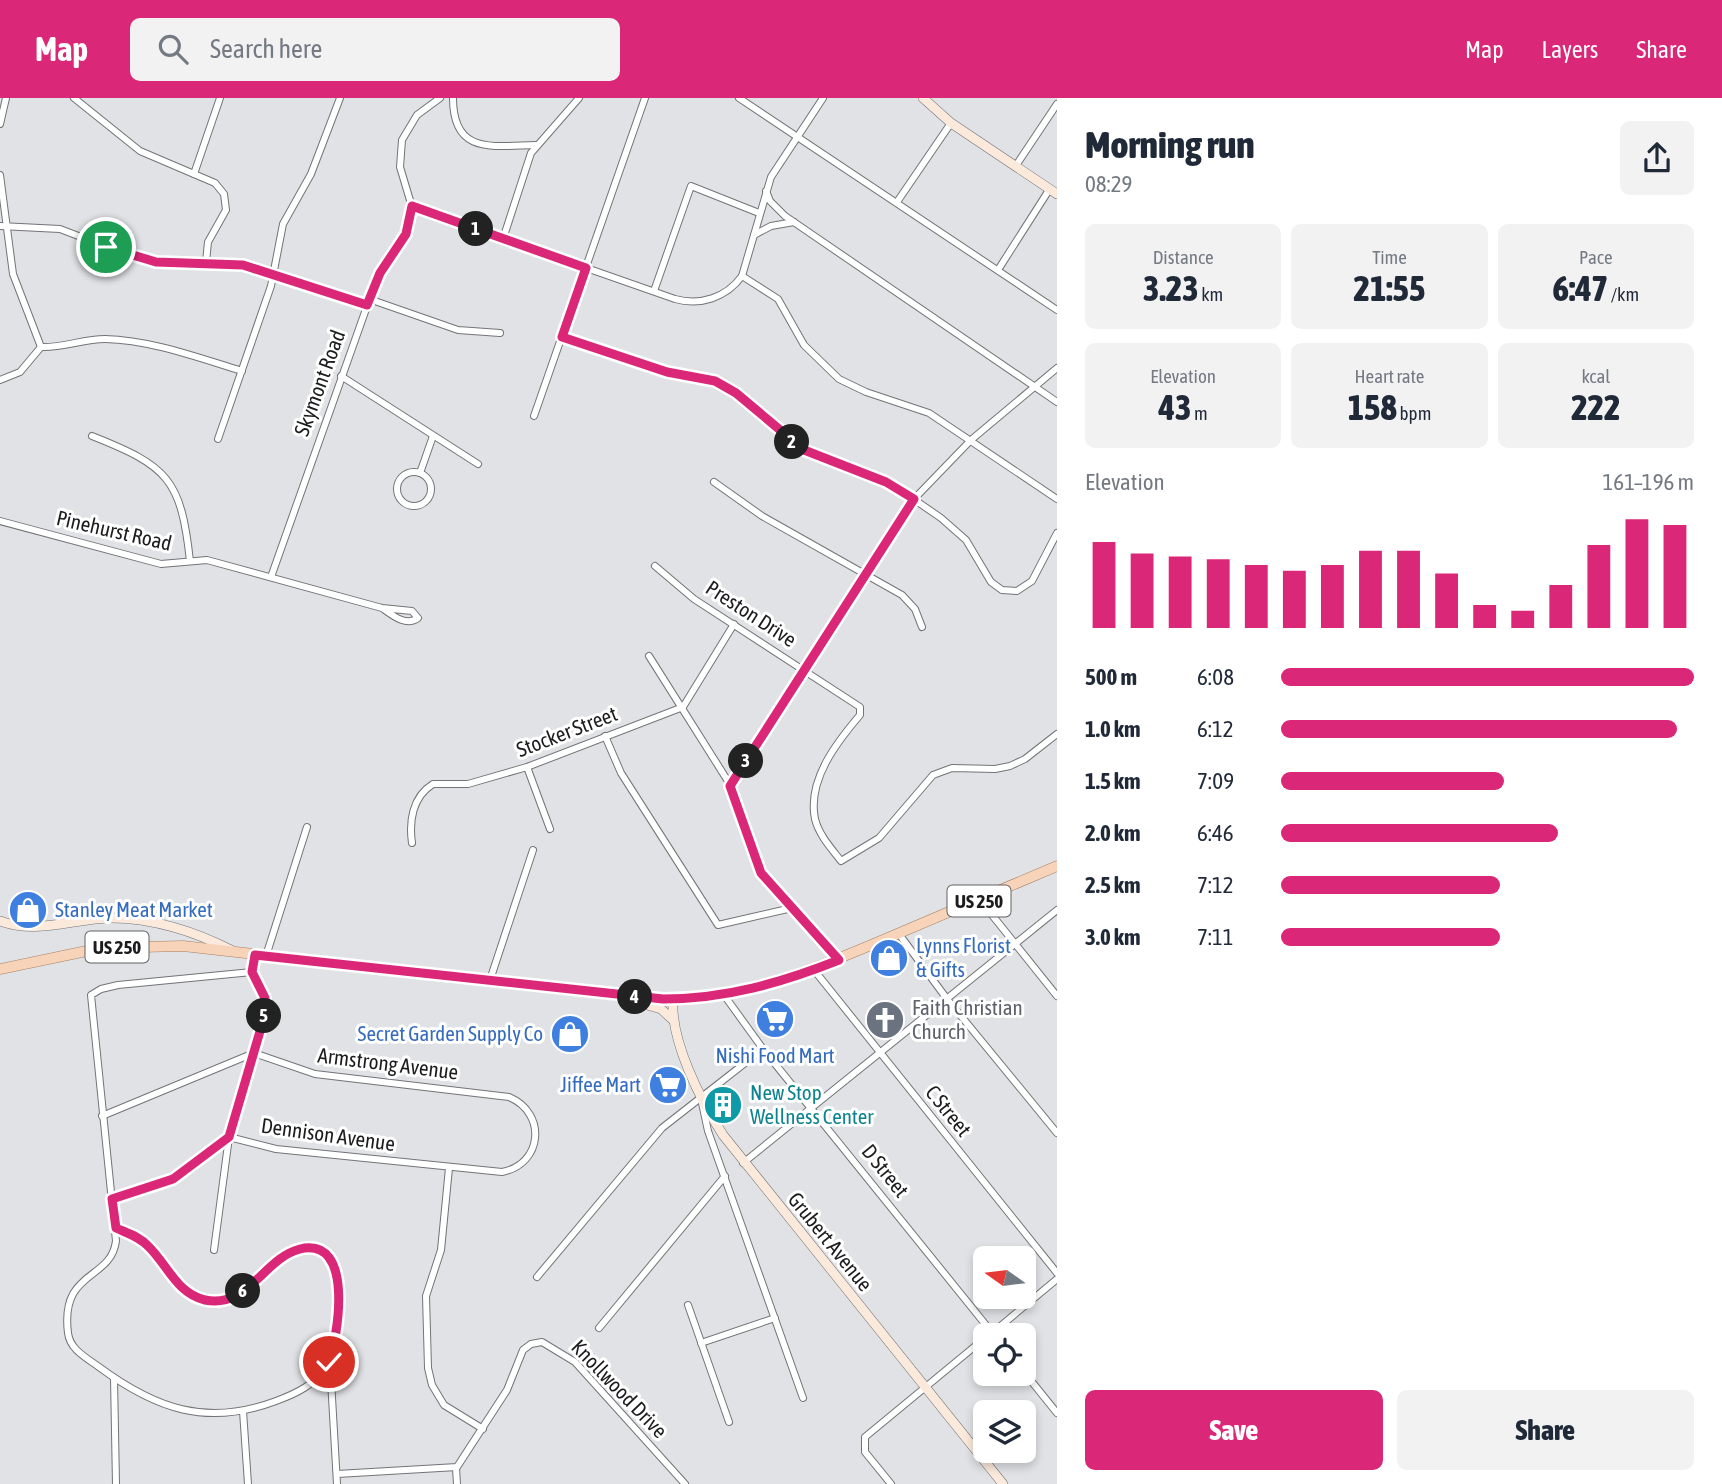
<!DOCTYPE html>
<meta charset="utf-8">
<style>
:root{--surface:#fff;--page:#f2f2f3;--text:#1f2937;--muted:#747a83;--accent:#db2777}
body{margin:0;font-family:"Asap Condensed",sans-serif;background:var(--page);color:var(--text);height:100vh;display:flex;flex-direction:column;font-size:26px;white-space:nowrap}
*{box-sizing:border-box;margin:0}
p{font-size:23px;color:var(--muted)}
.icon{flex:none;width:38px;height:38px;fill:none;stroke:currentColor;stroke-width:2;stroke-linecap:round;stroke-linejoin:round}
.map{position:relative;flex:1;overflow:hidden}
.details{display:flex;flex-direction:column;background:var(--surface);width:665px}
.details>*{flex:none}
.needle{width:46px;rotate:284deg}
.buttons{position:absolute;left:973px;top:1148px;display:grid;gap:14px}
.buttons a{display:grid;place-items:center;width:63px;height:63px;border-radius:10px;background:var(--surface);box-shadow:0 4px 10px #0003;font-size:35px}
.pin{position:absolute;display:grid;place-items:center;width:60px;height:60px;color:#fff;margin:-30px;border:4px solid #fff;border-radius:50%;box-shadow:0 2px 7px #0007}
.km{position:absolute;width:35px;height:35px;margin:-18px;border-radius:50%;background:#222;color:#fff;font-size:19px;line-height:35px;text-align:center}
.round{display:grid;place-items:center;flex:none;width:74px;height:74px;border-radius:10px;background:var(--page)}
.headline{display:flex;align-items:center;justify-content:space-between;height:119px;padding:0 28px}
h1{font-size:38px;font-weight:800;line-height:52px}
.metrics{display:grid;grid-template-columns:repeat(3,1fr);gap:10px;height:119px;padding:7px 28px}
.metrics div{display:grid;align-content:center;border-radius:10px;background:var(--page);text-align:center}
.metrics b{font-size:35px;font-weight:800}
.metrics small{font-size:19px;font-weight:400}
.metrics p{font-size:19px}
.chart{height:196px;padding:14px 28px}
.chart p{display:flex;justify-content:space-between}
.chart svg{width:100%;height:126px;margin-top:7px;stroke:var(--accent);stroke-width:6}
.action{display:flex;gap:14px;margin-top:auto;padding:14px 28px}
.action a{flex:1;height:80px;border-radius:10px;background:var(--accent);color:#fff;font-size:28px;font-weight:800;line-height:80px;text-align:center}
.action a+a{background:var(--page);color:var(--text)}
ul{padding:0 28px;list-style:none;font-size:23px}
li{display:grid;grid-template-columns:112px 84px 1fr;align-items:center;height:52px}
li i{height:18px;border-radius:9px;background:var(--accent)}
header{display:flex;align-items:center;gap:42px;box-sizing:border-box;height:98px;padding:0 35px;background:var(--accent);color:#fff}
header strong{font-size:33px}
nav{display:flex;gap:38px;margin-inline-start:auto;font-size:24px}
.search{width:490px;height:63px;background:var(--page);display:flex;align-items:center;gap:18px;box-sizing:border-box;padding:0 24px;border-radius:10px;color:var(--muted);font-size:26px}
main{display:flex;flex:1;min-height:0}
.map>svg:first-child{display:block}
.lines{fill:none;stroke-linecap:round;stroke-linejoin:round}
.street-casing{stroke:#727478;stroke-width:8}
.secondary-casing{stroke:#727478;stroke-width:10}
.primary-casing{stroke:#a78065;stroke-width:11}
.street{stroke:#fff;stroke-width:6}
.secondary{stroke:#fbe9dc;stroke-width:9}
.primary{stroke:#f7d3b9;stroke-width:10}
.route-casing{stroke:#fff;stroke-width:14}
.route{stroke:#db2777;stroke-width:9}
.labels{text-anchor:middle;stroke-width:6;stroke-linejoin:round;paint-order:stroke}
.shield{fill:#fff;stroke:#606062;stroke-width:2}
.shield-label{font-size:19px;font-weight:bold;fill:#1c1c1e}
.street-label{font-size:21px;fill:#1c1c1e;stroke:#fff}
.shop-label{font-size:21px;fill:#366cbe;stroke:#fff;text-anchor:start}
.worship-label{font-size:21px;fill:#5b616d;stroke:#fff;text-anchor:start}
.culture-label{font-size:21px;fill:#0d838f;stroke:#fff;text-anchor:start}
</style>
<header>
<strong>Map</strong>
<div class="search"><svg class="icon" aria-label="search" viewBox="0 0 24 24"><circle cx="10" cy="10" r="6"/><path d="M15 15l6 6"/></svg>Search here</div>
<nav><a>Map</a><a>Layers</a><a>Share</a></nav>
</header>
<main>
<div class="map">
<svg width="1057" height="1386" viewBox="0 0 1057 1386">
<rect width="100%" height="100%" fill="#e0e2e6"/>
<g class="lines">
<!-- street casing -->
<g class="street-casing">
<g id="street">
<polyline points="74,0 140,53 215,85 224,96 226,112 208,144 206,164"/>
<path d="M453,0C453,57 492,48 536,47"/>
<polyline points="739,0 1057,212"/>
<polyline points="0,26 6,0"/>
<polyline points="1015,69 1057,6"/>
<polyline points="194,76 220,0"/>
<polyline points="0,77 13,176 41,249"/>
<polyline points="766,93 770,103 785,118 1057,304"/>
<polyline points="897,104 951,25"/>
<path d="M412,109L675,201C700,208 726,200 742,178L771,79L823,0"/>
<polyline points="0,128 60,131 123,155 156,164 243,168 367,207"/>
<polyline points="754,137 771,128 794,124"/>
<polyline points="503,141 531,55 579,0"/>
<polyline points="998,172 1049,92"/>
<polyline points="742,178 778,201 804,247 839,281 866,294 929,315 1057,401"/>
<polyline points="654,193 691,88 759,115"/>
<polyline points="369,201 458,232 500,235"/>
<polyline points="562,239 645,268 675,276 700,278 725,288 804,351 893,387 941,420 966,442 991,484 1002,492 1017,493 1032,483 1057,435"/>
<path d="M41,249C63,250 83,241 105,241C151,242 199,260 242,273"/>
<polyline points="341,278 478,366"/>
<polyline points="0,282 20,274 41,249"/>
<polyline points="534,318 645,0"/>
<path d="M92,338C168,368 181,381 190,463"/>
<polyline points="218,341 271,188 283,126 311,76 340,0"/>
<circle cx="414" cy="391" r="17"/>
<polyline points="420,375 433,338"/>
<polyline points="714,384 762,418 902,497 915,511 922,529"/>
<path d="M0,423L161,466L207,462L382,510L412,513L418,520C406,529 392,517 382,510"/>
<path d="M655,468L694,501L860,609V617C837,644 807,682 815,721C819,737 831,750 841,763L879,740L933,677L952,670L995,671L1010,668L1025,661L1057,636"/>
<polyline points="271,479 377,180 409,127 412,109 400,69 402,42 417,17 440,0"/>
<polyline points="649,558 731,688 761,775 839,861"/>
<polyline points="605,638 621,675 718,827 792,810"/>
<polyline points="527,669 550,731"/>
<polyline points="731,688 914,401 971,342 1057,270"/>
<path d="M412,745C409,724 412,699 433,686H468L527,669L683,609L734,526"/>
<polyline points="980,802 1057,898"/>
<polyline points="899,836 947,901 1057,1035"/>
<polyline points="266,858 307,729"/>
<polyline points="814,872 1057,1175"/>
<polyline points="490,882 533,752"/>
<polyline points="724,897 763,951 994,1237"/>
<polyline points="702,1005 708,1033 803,1300"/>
<path d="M102,1018L254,955L315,976L509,999C547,1015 543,1066 502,1074L276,1051L229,1039L173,1081L112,1101"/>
<polyline points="743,1065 1057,812"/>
<polyline points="449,1070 441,1152 426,1198 428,1270 432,1287 444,1307 483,1331"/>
<path d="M116,1131C127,1135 139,1139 148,1148C171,1169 182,1207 220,1202C254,1198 292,1132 325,1156C341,1169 340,1192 338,1210C336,1229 337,1251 327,1267C317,1286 295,1296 276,1303C207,1329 156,1311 99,1269C87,1260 70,1252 68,1235C60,1171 111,1183 116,1143L91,897L101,891L118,887L252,874"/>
<polyline points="214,1152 229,1039 263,923 265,900 252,874 255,857"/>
<polyline points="537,1179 662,1030 763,951"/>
<polyline points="688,1207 729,1324"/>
<polyline points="599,1230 725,1078"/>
<polyline points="991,1236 1057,1181"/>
<polyline points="701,1245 775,1220"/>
<polyline points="326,1270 331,1282 337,1386"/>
<polyline points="1024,1274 1057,1315"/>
<polyline points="114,1280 116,1386"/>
<polyline points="243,1313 248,1386"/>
<polyline points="456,1370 457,1386"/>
<polyline points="337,1376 457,1369 507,1292 523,1252 531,1246 542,1244 575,1264 685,1386"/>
<polyline points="891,1386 865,1354 865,1339 985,1240"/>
</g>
</g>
<!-- secondary casing -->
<g class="secondary-casing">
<g id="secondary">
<polyline points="923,0 951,25 1057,96"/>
<path d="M0,823C38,837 74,820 112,820C153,820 196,834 231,852"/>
<polyline points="627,901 661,911 673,922"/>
<path d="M673,901C670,943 701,1003 723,1037L1003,1386"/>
</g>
</g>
<!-- primary casing -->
<g class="primary-casing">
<path id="primary" d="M0,871L101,850L183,848L643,900C737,904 805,875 890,839C945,816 1001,792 1057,768"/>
</g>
<!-- street -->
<use href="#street" class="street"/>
<!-- secondary -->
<use href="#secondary" class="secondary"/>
<!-- primary -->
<use href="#primary" class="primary"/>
</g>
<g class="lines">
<!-- route casing -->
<g class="route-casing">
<path id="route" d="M106,149L156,164L243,167L367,207L380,175L406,136L412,108L586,170L562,239L667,274L715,283L736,295L804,352L886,384L914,401L730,688L761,775L839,862C781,885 725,901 663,901L255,857L252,874L265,900L263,923L229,1039L173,1081L112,1101L116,1130C127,1135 140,1139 148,1148C167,1166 177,1196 205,1202C248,1211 264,1160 300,1151C355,1138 338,1238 329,1264"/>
</g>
<!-- route -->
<use href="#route" class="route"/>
</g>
<!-- icons -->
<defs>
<g id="shop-disc" transform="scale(2.0125)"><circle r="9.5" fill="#3f7fe0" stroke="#fff"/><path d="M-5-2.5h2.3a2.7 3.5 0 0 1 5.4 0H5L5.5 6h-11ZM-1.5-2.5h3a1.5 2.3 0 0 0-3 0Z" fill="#fff"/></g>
<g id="supermarket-disc" transform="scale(2.0125)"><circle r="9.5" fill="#3f7fe0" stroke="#fff"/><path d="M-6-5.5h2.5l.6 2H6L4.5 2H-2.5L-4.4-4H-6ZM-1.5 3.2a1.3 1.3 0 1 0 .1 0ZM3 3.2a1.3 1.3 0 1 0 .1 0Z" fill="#fff"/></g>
<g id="church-disc" transform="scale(2.0125)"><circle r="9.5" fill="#6b7280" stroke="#fff"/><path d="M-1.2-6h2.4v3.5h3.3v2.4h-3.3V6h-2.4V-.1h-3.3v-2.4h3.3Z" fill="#fff"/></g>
<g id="building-disc" transform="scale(2.0125)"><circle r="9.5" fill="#0f9aa8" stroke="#fff"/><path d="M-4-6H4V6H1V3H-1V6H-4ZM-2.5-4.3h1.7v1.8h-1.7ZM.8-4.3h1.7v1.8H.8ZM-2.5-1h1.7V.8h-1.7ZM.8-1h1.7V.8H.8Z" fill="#fff"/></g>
</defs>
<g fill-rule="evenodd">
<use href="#shop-disc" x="28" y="812"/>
<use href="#shop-disc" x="889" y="860"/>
<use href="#supermarket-disc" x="775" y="921"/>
<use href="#church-disc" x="885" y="922"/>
<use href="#shop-disc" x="570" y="936"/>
<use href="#supermarket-disc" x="668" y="987"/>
<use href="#building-disc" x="723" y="1007"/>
</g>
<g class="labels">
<!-- shield labels -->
<g class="shield">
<rect x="947.5" y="787.5" width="63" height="31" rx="5"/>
<rect x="85.5" y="833.5" width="63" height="31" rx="5"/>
</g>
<g class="shield-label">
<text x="979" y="810">US 250</text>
<text x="117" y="856">US 250</text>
</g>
<!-- street labels -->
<g class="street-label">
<text transform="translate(320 285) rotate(-70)" y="7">Skymont Road</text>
<text transform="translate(114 433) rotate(13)" y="7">Pinehurst Road</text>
<text transform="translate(751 516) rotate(33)" y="7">Preston Drive</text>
<text transform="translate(567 634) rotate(-21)" y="7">Stocker Street</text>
<text transform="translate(388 966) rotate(7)" y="7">Armstrong Avenue</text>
<text transform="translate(948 1013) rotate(51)" y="7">C Street</text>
<text transform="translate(328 1037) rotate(8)" y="7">Dennison Avenue</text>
<text transform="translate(885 1073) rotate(51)" y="7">D Street</text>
<text transform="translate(830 1144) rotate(51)" y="7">Grubert Avenue</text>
<text transform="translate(619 1291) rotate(46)" y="7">Knollwood Drive</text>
</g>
<!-- shop labels -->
<g class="shop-label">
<text x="55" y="819">Stanley Meat Market</text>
<text x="916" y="855">Lynns Florist<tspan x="916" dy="24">&amp; Gifts</tspan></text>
<text x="543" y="943" text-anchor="end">Secret Garden Supply Co</text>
<text x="775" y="965" text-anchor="middle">Nishi Food Mart</text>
<text x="641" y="994" text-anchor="end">Jiffee Mart</text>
</g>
<!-- worship labels -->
<g class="worship-label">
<text x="912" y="917">Faith Christian<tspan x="912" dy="24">Church</tspan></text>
</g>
<!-- culture labels -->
<g class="culture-label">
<text x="750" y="1002">New Stop<tspan x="750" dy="24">Wellness Center</tspan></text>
</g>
</g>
</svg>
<div class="buttons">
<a><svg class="needle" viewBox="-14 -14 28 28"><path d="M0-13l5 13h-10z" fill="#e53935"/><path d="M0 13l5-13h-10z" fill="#747a83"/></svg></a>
<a><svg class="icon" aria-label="locate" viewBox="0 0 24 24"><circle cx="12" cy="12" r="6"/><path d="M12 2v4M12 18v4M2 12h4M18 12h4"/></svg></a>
<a><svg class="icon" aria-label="layers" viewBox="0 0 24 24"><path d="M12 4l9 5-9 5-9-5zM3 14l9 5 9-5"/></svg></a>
</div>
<div class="pin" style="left:106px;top:149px;background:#1e9e55"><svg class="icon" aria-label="arrive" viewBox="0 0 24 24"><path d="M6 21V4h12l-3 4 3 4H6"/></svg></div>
<div class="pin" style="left:329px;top:1264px;background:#d93025"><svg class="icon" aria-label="check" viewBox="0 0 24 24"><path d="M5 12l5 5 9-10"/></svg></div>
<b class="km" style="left:476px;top:131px">1</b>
<b class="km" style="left:792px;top:344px">2</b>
<b class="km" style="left:746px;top:663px">3</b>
<b class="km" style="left:635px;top:899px">4</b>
<b class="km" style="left:264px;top:918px">5</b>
<b class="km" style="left:243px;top:1193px">6</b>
</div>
<section class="details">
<div class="headline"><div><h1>Morning run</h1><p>08:29</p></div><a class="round"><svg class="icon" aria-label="share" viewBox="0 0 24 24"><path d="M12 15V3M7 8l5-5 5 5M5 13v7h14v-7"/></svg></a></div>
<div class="metrics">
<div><p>Distance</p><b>3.23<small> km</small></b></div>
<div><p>Time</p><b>21:55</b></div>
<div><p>Pace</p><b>6:47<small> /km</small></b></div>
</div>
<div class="metrics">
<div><p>Elevation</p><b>43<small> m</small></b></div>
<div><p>Heart rate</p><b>158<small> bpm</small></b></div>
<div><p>kcal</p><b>222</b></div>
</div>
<div class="chart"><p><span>Elevation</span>161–196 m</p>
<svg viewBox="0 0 160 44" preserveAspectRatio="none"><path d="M5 44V14M15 44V18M25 44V19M35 44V20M45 44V22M55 44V24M65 44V22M75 44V17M85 44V17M95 44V25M105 44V36M115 44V38M125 44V29M135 44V15M145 44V6M155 44V8"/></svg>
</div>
<ul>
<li><b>500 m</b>6:08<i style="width:100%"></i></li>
<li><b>1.0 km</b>6:12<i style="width:96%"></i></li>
<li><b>1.5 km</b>7:09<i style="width:54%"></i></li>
<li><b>2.0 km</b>6:46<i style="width:67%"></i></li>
<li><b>2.5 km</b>7:12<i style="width:53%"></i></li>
<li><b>3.0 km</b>7:11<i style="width:53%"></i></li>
</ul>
<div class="action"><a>Save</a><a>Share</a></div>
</section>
</main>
